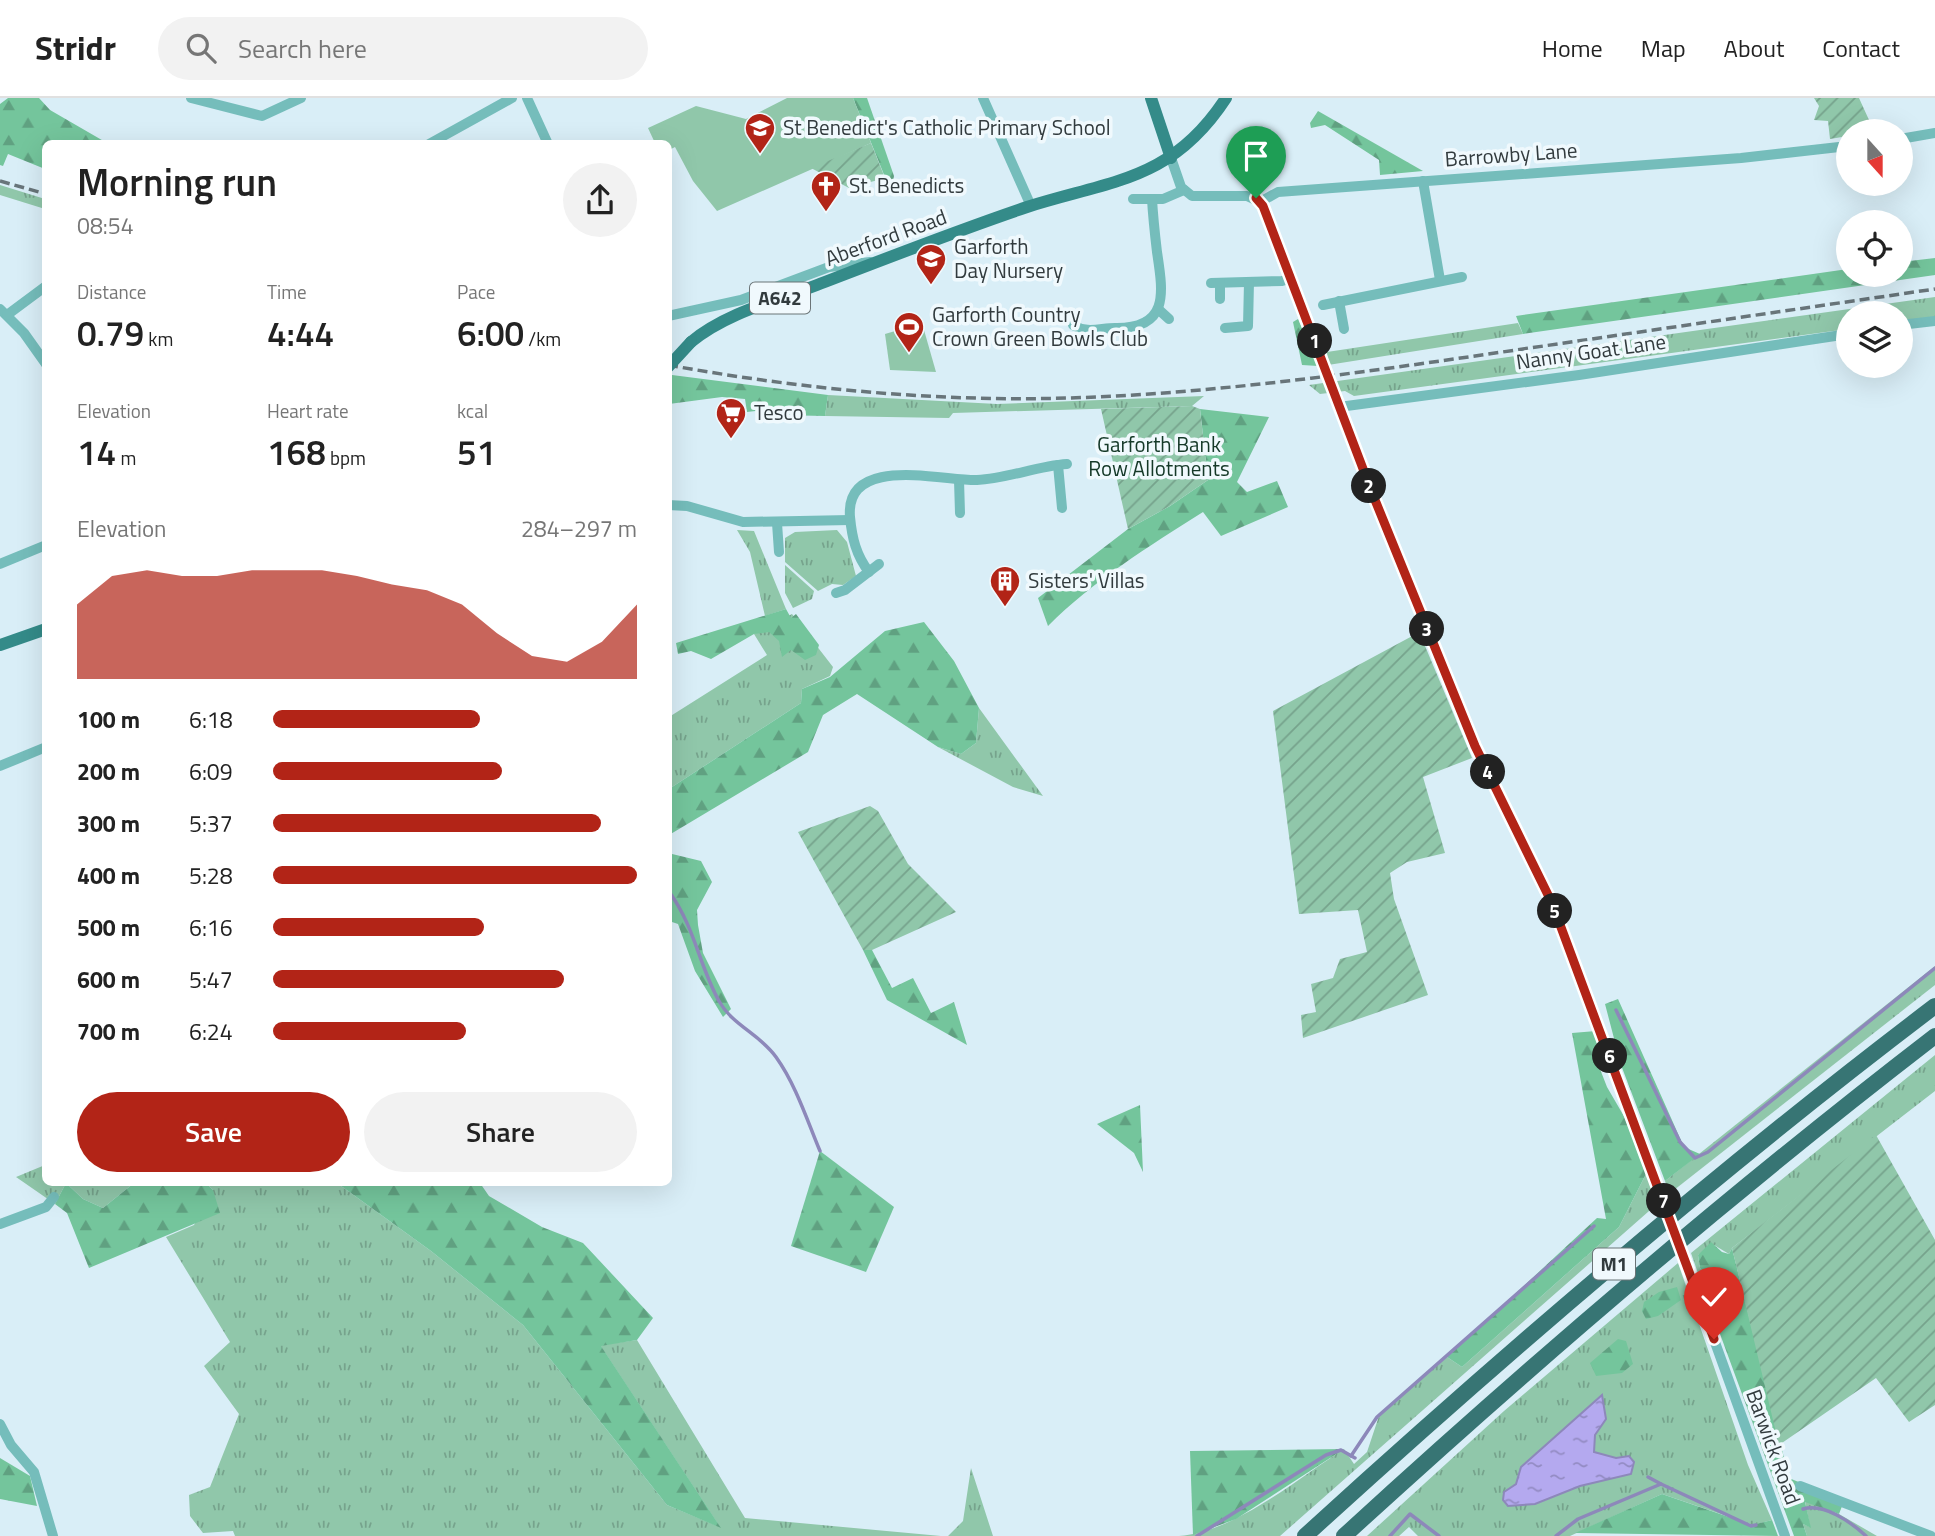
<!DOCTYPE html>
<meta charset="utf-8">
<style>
:root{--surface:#fff;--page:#f2f2f2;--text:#222;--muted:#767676;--line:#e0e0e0;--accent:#b22417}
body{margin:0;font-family:"Titillium Web",sans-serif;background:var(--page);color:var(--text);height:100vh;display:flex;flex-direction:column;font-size:26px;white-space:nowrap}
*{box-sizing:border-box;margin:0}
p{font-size:23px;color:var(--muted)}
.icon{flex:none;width:38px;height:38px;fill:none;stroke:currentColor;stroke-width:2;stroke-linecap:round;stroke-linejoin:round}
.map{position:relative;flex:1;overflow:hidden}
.panel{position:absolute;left:42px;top:42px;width:630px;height:1046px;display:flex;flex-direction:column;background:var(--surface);border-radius:10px;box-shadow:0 7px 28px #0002}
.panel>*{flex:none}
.needle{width:46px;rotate:159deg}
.buttons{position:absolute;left:1836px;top:21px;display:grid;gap:14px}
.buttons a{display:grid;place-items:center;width:77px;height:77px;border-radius:50%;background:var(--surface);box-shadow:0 7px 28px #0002;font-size:35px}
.pin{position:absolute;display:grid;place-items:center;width:60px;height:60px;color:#fff;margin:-72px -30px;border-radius:50% 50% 50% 0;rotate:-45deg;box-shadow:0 0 7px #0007}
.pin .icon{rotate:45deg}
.km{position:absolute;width:35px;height:35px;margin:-18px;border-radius:50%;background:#222;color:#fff;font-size:19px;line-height:35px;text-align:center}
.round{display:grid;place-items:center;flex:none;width:74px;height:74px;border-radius:37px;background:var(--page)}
.head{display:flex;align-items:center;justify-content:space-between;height:119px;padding:0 35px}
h1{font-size:38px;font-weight:600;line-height:52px}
.figures{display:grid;grid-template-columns:repeat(3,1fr);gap:10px;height:119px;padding:7px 35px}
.figures div{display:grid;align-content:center}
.figures b{font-size:35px;font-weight:600}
.figures small{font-size:19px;font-weight:400}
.figures p{font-size:19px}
.chart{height:196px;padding:14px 35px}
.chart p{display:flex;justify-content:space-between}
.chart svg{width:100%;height:126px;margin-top:7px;fill:var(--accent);opacity:.7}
.primary-button{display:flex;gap:14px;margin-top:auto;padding:14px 35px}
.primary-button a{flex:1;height:80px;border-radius:42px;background:var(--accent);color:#fff;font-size:28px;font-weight:600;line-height:80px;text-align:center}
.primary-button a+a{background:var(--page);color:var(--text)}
ul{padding:0 35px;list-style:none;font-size:23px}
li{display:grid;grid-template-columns:112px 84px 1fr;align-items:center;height:52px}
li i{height:18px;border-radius:9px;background:var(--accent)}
header{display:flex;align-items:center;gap:42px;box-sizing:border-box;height:98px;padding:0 35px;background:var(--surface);border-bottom:2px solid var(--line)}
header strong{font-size:33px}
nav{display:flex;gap:38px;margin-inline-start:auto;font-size:24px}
.search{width:490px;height:63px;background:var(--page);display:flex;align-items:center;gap:18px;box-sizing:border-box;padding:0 24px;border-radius:38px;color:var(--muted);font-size:26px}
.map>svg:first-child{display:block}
.grass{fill:url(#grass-tufts);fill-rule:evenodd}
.forest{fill:url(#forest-firs)}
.park{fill:#90c7aa}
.garden{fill:url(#garden-furrows)}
.water{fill:url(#water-ripples);stroke:#8d88ba;stroke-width:2}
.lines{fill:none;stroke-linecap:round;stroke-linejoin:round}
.stream{stroke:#8d88ba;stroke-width:3.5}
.minor{stroke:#75bdbb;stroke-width:10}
.major{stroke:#348b89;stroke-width:12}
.highway{stroke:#377574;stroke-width:16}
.rail{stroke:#68757a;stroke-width:3.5;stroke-dasharray:10 5;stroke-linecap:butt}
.minor-bridge{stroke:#75bdbb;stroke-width:10}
.major-bridge{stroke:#348b89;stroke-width:12}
.route-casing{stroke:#fff;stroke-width:14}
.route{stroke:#b22417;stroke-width:9}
.labels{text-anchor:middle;stroke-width:7;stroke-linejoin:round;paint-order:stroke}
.shield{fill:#f0f9fd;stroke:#6b7477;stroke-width:2}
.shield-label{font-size:19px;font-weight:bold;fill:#323b3e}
.poi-label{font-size:21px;fill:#323b3e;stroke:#f0f9fd;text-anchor:start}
.street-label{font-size:21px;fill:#323b3e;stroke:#f0f9fd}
.park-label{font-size:21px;fill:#153928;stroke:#f0f9fd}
</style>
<header>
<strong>Stridr</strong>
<div class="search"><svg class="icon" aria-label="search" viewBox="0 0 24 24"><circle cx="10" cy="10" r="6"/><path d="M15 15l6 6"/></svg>Search here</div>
<nav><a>Home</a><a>Map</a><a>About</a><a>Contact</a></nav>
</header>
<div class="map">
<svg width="1935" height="1438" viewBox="0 0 1935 1438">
<defs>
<pattern id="grass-tufts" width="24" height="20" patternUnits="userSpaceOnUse" patternTransform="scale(1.75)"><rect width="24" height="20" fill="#90c7aa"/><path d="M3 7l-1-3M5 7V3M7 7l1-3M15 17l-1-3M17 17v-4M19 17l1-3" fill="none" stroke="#76a38c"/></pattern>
<pattern id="forest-firs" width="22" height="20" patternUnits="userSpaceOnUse" patternTransform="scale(1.75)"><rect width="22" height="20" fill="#74c59c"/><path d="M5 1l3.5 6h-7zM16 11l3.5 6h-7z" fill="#60a181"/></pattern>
<pattern id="garden-furrows" width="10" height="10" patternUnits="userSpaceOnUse" patternTransform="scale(1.75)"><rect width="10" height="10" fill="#90c7aa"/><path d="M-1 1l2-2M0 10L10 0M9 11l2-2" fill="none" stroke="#76a38c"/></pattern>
<pattern id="water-ripples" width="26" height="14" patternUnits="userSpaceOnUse" patternTransform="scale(1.75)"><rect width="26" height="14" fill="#b4a9ef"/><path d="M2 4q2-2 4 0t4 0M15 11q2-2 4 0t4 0" fill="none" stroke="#938bc3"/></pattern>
</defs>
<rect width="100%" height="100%" fill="#d9eef7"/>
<!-- grass -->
<g class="grass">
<polygon points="0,87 45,101 45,111 0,97"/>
<polygon points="1935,199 1935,219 1901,224 1900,215 1848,215 1848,231 1354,298 1345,293 1320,296 1309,287"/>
<polygon points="1518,225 1523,236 1328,267 1327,254"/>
<polygon points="828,297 997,306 1204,298 1192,308 953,315 949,320 825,318"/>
<polygon points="737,432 754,433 786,511 765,518 750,454"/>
<polygon points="837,432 847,444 856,478 843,487 832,486 818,493 785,464 785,440 795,434"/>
<polygon points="785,467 814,493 812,501 793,510 785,495"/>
<polygon points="792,516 833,569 830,578 802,591 801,605 669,691 669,619 767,557 754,536"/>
<polygon points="979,610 1043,698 1013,689 938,649 961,656 976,645"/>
<polygon points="1935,868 1935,887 1669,1096 1665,1083"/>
<polygon points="1935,957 1935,993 1732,1150 1729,1156 1714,1147 1698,1157 1700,1170 1705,1176 1701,1184 1691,1155"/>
<polygon points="45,1067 46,1085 134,1085 103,1110 83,1101 66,1085 55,1106 16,1079"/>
<path d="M1646,1076L1657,1106L1280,1438H1179C1235,1434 1297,1381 1344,1351L1354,1366L1367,1354L1379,1318L1447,1259L1462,1269L1619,1129Z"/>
<polygon points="206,1085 337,1085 431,1153 523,1227 667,1407 720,1429 600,1247 637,1242 745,1420 941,1438 235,1438 233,1433 203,1435 190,1418 189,1397 210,1389 239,1316 204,1268 230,1244 166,1139 194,1127 213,1092"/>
<path d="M1678,1165L1748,1367L1772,1422L1753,1427L1662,1396L1570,1438H1418L1409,1429L1399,1438H1367L1504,1313ZM1606,1321L1595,1337L1594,1354L1616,1360L1631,1376L1580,1388L1536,1406L1526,1404L1516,1408L1504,1394Z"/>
<polygon points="971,1370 993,1438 948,1438 963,1423"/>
<polygon points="1805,1403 1839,1416 1877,1438 1807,1438 1803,1426 1810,1429"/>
</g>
<!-- forest -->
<g class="forest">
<polygon points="8,0 39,0 50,12 107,45 46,46 45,71 8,56 3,68 0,67 0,6"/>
<polygon points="853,0 867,0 894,78 891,94"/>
<polygon points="1318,13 1423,73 1380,77 1379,62 1325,27 1311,30 1310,25"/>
<polygon points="1935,160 1935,177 1523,236 1516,218 1848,171 1848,177 1900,177 1901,164"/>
<polygon points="1298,221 1318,268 1302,267 1293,224"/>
<polygon points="672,277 828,297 825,318 775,317 774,311 747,314 745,301 722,299 669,306 669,281"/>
<path d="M1200,311L1269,319L1237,384L1247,394L1277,383L1288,409L1221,438L1203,414C1148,449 1094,482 1048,528L1038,500L1128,431L1170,408L1208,382Z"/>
<polygon points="786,511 791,520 796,516 819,547 816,557 805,562 791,552 782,559 779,543 769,534 754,536 711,561 691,553 678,556 676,545"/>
<polygon points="924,524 954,563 979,610 976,645 961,656 938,649 857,596 823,617 808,654 669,737 669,691 801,605 802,591 830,579 885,533"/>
<polygon points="668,755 701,763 712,784 697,812 698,827 703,855 731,911 723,919 695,873 678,826 669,823"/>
<polygon points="863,852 872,852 892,890 913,880 931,915 954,904 967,947 887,902"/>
<polygon points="1618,901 1684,1049 1700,1056 1665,1083 1621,967 1605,906"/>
<polygon points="1596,933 1600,971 1607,989 1625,1020 1646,1076 1619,1129 1462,1269 1447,1259 1597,1120 1606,1121 1572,935"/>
<polygon points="1140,1007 1143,1074 1134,1055 1097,1026"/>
<polygon points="820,1053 894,1109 866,1174 791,1148"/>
<polygon points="66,1085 83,1101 103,1110 134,1085 206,1085 213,1092 220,1115 89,1170 67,1115 55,1106"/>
<polygon points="337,1085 480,1085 489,1098 542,1129 583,1145 653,1220 637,1242 601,1248 721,1430 667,1407 523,1227 431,1153"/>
<polygon points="1711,1144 1722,1154 1729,1156 1732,1150 1789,1380 1844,1403 1839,1416 1805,1404 1811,1430 1803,1426 1807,1438 1794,1438 1701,1184 1705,1176 1700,1170 1698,1157"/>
<polygon points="1677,1189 1681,1202 1658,1218 1646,1221 1642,1213 1644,1204 1659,1194"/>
<polygon points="1618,1241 1626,1243 1633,1266 1622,1275 1596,1278 1590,1265"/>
<polygon points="1344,1351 1236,1421 1193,1437 1190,1353"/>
<polygon points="0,1360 30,1378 37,1408 0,1401"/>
<polygon points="1662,1396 1752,1427 1772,1422 1778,1438 1575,1435"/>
</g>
<!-- park -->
<g class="park">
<polygon points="787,0 853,0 871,45 717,113 693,83 675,49 669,52 668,46 655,45 648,30 696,8 746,21"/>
<polygon points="922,225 936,274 890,272 885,236"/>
</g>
<!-- garden -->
<g class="garden">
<polygon points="1814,0 1859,0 1874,33 1848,33 1848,38 1830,41 1828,23 1814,22 1819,8"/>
<polygon points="871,45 885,80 849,90 811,70"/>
<polygon points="1192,308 1200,311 1208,382 1170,408 1128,431 1101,311"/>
<polygon points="1416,536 1420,536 1472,660 1423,679 1445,755 1407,764 1390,775 1394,801 1428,897 1303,940 1301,917 1316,914 1311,886 1333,880 1340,861 1367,854 1358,812 1299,816 1273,613"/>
<polygon points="870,708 878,713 908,766 956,814 872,852 863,852 798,734"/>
<polygon points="1876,1037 1935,1142 1935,1307 1909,1324 1876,1280 1779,1347 1732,1150"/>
</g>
<!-- water -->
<polygon class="water" points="1602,1297 1606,1321 1595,1337 1594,1354 1616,1360 1629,1358 1634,1364 1631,1376 1580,1388 1535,1406 1508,1408 1503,1402 1504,1394 1516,1386 1521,1369"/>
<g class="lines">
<!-- stream -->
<g class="stream">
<path d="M670,795C695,830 699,867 719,903C733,928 760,936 776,959C796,987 807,1022 820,1053"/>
<polyline points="1616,912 1680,1044 1695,1060 1708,1054 1935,870"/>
<polyline points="1351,1358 1377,1319 1594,1128"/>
<polyline points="1648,1379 1661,1386"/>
<path d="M1803,1411C1824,1405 1851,1424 1866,1438"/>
<polyline points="1197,1438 1326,1357 1341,1352 1355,1360"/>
<polyline points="1390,1438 1410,1416 1439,1438"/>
<polyline points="1556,1438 1578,1421 1661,1386 1751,1428 1756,1427"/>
</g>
<!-- minor -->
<g class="minor">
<polyline points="191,0 262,18 301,0"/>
<polyline points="527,0 548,46"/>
<polyline points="983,0 1031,108"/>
<polyline points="1900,41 1935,35"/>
<polyline points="429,46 512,0"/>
<polyline points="1171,60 1181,89 1192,98 1247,98 1260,104"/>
<polyline points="1423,83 1440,182"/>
<polyline points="1133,101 1163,101 1184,92"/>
<polyline points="1260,104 1373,397 1475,648 1552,805 1649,1063"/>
<polyline points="1260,104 1278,94 1741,60 1848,48"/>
<polyline points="1211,185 1282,183 1292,180"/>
<polyline points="1220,201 1220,185"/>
<polyline points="1339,203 1344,231"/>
<polyline points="1323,207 1462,179"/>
<polyline points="0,211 24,235 46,266"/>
<polyline points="1158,211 1169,221"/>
<polyline points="7,217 46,188"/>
<polyline points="668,218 741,202 829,169 870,164"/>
<path d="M1073,227C1087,236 1100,230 1115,230C1170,231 1163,194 1157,154C1155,137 1153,119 1152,101"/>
<polyline points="1900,227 1935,223"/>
<polyline points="1225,230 1248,228 1249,184"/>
<polyline points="1339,309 1579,277 1848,236"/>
<polyline points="1058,367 1062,410"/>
<polyline points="959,382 960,415"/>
<polyline points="668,407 687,408 743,424 850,422"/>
<polyline points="777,425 779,454"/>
<polyline points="0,466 46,447"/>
<path d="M869,474C856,457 852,440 850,419C845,356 942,383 977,382C1007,381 1036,368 1067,366"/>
<polyline points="836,495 845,492 879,466"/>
<polyline points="0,668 46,649"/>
<polyline points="0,1126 46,1109 54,1099"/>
<polyline points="1695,1189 1785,1438"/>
<polyline points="0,1326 11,1347 34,1374 53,1438"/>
<polyline points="1800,1388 1931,1438"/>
</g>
<!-- major -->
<g class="major">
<polyline points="1151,0 1171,60"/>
<path d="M691,244C726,215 775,203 817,187C887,160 956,133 1027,109C1112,82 1172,83 1226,0"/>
<polyline points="0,547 46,531"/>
</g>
<!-- highway -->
<g class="highway">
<path d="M1305,1438C1508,1253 1716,1074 1935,908"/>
<path d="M1344,1438C1534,1264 1731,1095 1935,938"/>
</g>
<!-- rail -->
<g class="rail">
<polyline points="0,83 46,96"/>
<path d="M668,267C801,291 936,304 1070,300C1223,295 1372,273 1523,251C1660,231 1798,211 1935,191"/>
</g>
<!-- minor-bridge -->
<polyline class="minor-bridge" points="1649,1063 1695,1189"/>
<!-- major-bridge -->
<polyline class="major-bridge" points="668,269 691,244"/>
</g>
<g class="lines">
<!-- route casing -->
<g class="route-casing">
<polyline id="route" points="1256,100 1263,108 1373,397 1475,648 1552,805 1714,1241"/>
</g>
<!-- route -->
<use href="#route" class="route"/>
</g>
<!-- icons -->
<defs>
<g id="school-pin" transform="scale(1.575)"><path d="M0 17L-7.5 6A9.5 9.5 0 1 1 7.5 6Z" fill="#b22417" stroke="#f0f9fd"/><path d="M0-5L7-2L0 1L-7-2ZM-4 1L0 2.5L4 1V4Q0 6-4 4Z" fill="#fff"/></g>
<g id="church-pin" transform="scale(1.575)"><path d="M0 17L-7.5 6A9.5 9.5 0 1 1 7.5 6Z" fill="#b22417" stroke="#f0f9fd"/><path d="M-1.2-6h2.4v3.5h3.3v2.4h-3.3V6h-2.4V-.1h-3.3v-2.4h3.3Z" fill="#fff"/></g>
<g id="stadium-pin" transform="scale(1.575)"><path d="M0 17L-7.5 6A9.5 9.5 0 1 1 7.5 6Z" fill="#b22417" stroke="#f0f9fd"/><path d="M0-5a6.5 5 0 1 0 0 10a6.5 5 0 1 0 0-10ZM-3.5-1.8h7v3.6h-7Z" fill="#fff"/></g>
<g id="supermarket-pin" transform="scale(1.575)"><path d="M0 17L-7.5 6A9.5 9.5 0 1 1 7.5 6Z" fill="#b22417" stroke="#f0f9fd"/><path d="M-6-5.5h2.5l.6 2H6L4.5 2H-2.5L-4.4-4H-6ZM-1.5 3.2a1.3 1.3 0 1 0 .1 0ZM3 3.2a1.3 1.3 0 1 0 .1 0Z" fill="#fff"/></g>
<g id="building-pin" transform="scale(1.575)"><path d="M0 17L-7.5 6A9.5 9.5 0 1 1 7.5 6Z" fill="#b22417" stroke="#f0f9fd"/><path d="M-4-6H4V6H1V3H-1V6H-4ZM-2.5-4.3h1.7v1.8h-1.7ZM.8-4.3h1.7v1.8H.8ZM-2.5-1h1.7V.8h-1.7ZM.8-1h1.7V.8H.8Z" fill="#fff"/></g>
</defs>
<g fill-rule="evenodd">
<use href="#school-pin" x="760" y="30"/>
<use href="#church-pin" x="826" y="88"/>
<use href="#school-pin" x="931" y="161"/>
<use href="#stadium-pin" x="909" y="229"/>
<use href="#supermarket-pin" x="731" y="315"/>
<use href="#building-pin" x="1005" y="483"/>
</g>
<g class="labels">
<!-- shield labels -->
<g class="shield">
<rect x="750" y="184.5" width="60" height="31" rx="5"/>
<rect x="1593" y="1150.5" width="42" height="31" rx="5"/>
</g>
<g class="shield-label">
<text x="780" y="207">A642</text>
<text x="1614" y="1173">M1</text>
</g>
<!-- poi labels -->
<g class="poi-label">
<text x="783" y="37">St Benedict's Catholic Primary School</text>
<text x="849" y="95">St. Benedicts</text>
<text x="954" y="156">Garforth<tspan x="954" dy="24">Day Nursery</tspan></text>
<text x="932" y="224">Garforth Country<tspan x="932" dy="24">Crown Green Bowls Club</tspan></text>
<text x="754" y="322">Tesco</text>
<text x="1028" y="490">Sisters' Villas</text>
</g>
<!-- street labels -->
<g class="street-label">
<text transform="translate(1511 57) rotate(-4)" y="7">Barrowby Lane</text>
<text transform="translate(886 140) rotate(-20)" y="7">Aberford Road</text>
<text transform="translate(1591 254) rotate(-8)" y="7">Nanny Goat Lane</text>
<text transform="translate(1773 1349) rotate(70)" y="7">Barwick Road</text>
</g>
<!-- park labels -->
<g class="park-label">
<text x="1159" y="354">Garforth Bank<tspan x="1159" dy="24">Row Allotments</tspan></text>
</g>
</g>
</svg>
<div class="buttons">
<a><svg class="needle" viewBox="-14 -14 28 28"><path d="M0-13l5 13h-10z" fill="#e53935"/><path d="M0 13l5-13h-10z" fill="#767676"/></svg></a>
<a><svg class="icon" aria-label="locate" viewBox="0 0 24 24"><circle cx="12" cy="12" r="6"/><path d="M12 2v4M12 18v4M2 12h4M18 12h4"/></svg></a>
<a><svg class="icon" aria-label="layers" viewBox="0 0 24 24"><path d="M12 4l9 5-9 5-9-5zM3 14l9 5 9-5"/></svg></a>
</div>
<div class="pin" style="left:1256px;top:100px;background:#1e9e55"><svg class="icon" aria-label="arrive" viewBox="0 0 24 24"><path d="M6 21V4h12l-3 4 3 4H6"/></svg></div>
<div class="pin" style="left:1714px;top:1241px;background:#d93025"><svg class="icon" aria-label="check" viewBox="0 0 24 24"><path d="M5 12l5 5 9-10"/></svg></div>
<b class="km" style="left:1315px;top:243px">1</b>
<b class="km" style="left:1369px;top:388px">2</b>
<b class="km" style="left:1427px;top:531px">3</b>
<b class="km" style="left:1488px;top:674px">4</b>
<b class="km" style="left:1555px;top:813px">5</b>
<b class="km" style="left:1610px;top:958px">6</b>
<b class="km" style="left:1664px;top:1103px">7</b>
<section class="panel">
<div class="head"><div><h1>Morning run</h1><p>08:54</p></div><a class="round"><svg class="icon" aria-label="share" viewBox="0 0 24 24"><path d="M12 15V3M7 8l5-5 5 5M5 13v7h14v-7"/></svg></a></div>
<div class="figures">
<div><p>Distance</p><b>0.79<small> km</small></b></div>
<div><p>Time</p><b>4:44</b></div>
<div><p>Pace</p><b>6:00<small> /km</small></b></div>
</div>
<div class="figures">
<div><p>Elevation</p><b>14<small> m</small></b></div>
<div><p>Heart rate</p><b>168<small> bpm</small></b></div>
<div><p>kcal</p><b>51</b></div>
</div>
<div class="chart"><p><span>Elevation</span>284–297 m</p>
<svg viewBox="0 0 160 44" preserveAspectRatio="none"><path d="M0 44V18L10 8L20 6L30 8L40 8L50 6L60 6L70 6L80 8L90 11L100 13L110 18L120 28L130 36L140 38L150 31L160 18V44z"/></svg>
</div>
<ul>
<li><b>100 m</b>6:18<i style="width:57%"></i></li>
<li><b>200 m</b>6:09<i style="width:63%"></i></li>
<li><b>300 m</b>5:37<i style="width:90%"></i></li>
<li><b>400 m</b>5:28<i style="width:100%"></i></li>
<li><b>500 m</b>6:16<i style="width:58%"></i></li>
<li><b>600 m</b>5:47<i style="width:80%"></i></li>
<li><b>700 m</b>6:24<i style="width:53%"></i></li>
</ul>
<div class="primary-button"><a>Save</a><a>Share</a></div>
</section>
</div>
